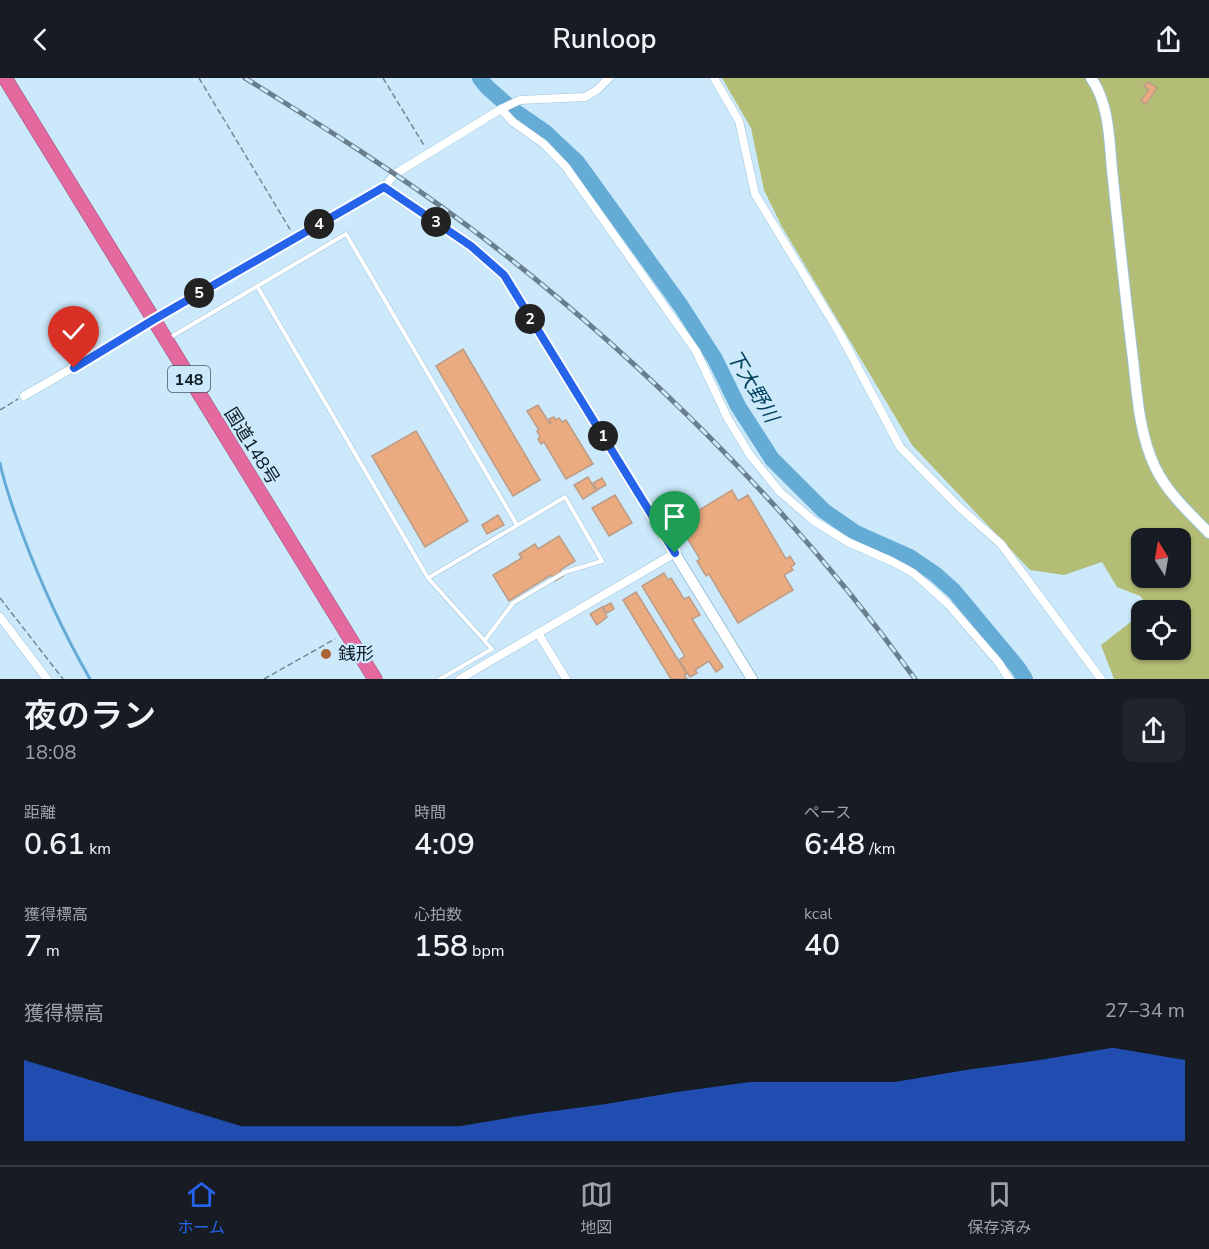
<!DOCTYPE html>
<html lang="ja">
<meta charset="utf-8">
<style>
:root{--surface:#171b24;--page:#20242c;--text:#f1f3f6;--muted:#9ea1a6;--line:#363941;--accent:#2563eb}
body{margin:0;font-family:"Nunito Sans","Noto Sans JP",sans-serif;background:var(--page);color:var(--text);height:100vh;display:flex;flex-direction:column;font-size:22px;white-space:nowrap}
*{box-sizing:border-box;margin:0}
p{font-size:20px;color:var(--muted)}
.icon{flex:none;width:33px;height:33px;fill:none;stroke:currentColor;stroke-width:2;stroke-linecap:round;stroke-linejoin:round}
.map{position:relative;height:601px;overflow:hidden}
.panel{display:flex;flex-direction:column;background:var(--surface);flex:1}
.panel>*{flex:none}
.needle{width:39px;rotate:349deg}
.fabs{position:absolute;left:1131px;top:450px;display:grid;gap:12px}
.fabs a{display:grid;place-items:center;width:60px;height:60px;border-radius:12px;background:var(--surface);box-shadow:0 2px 4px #0004;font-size:30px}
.pin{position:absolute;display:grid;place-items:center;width:51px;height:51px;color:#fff;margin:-62px -26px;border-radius:50% 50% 50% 0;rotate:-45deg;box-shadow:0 0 6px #0007}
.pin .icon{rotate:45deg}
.km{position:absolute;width:30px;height:30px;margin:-15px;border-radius:50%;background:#222;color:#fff;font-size:16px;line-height:30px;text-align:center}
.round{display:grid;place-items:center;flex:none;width:63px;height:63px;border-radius:12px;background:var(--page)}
.head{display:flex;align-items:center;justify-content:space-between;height:102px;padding:0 24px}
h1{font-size:33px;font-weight:600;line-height:45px}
.metrics{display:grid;grid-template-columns:repeat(3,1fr);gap:9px;height:102px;padding:6px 24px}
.metrics div{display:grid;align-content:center}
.metrics b{font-size:30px;font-weight:600}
.metrics small{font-size:16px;font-weight:400}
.metrics p{font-size:16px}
.chart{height:168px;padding:12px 24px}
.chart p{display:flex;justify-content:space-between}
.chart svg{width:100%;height:108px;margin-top:6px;fill:var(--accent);opacity:.7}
header{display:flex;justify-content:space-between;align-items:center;height:78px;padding:0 24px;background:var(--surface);font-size:27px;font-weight:600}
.tabs{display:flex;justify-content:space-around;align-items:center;height:84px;border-top:2px solid var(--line);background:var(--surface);font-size:16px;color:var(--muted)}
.tabs a{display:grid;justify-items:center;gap:3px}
.tabs .selected{color:var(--accent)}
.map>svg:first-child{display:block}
.forest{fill:#b3bd75;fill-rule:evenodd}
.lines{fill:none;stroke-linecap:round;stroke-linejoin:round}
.stream{stroke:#64acd5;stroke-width:3}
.river{stroke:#64acd5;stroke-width:16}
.building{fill:#ebab80;stroke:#bd9c86;stroke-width:1.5}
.lane-casing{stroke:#9ec3d9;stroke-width:5}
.street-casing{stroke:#9ec3d9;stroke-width:9}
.secondary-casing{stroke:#9ec3d9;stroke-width:12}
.highway-casing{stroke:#984d73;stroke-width:15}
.path{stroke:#728896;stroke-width:1.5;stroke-dasharray:6 3;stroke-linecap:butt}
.lane{stroke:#fff;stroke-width:4}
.street{stroke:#fff;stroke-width:8}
.secondary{stroke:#fff;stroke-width:10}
.highway{stroke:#e4699e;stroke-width:14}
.rail-casing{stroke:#697f8b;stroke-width:5}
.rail{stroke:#cbe9fb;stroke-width:3;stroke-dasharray:9;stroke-linecap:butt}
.route-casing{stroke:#fff;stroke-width:12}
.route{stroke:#2563eb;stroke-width:8}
.poi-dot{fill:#a96634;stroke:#cbe9fb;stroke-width:2}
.labels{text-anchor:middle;stroke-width:4.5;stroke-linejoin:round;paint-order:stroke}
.shield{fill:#cbe9fb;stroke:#455863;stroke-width:1.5}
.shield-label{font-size:16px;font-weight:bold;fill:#0c1a22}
.street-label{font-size:18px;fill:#0c1a22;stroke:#cbe9fb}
.poi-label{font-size:18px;fill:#0c1a22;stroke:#cbe9fb;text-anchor:start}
.water-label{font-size:20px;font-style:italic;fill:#03425e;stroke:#cbe9fb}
</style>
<header><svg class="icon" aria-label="back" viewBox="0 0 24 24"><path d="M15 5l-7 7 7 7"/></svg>Runloop<svg class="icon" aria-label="share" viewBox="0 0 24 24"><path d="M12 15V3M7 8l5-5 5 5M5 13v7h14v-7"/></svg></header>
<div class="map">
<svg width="1209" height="601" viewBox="0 0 1209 601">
<rect width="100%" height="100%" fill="#cbe9fb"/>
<!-- forest -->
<path class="forest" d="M722,0H1209V601H1114L1101,567L1141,536L1142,572H1180V532H1147L1150,530L1140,518L1117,509L1102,484L1064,497L1030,492L912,367L781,147L764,112L751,50ZM1142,460H1180V500H1142Z"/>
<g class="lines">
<!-- stream -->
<path class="stream" d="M0,385C5,409 13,431 22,455C41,506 63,554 90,601"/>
<!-- river -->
<polyline class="river" points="480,0 487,9 513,32 545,54 577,84 681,228 715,281 738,328 772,381 824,433 856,455 910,479 935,496 954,513 1018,590 1025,601"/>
</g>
<!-- building -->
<g class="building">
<polygon points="1148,4 1157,10 1146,26 1141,23 1149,11 1144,9"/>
<polygon points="463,271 540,402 513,418 436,288"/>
<polygon points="538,327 550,346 551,345 549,341 554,339 556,342 559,340 562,344 566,342 593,386 566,401 544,364 541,366 538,361 540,359 537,353 539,352 527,333"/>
<polygon points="416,353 468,443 425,469 372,378"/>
<polygon points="588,399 596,413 583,421 574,407"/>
<polygon points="602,400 606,407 597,412 593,405"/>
<polygon points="732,412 738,423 748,417 786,481 790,478 795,486 791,489 793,492 784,497 793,512 738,545 709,496 706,498 697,483 700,481 678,445"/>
<polygon points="615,417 632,445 609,458 592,430"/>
<polygon points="498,437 504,447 487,456 482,447"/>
<polygon points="559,458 575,483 560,492 563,498 555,503 551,497 509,523 493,497 522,480 519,476 535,466 538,471"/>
<polygon points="664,495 668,502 671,500 684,521 689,519 700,537 692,541 723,589 716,594 709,583 695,592 697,595 690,599 679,582 685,578 642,508"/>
<polygon points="636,514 687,596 684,597 687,601 671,601 623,522"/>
<polygon points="611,525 614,531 607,535 603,529"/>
<polygon points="602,529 607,539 597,547 590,536"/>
</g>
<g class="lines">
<!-- lane casing -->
<g class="lane-casing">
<g id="lane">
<polyline points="257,208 428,500 492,571 440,601"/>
<polyline points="169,260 346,156 517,447"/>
<polyline points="428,500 565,419 602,483 565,494 513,525 485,562"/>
</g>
</g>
<!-- street casing -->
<g class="street-casing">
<g id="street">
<polyline points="714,0 739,43 755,116 840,256 900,369 960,430 1001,466 1101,601"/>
<polyline points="501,31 513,44 544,66 566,89 696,273 728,341 750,377 780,414 814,443 848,464 891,483 913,495 927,507 948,526 999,585 1009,601"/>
<polyline points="24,318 384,109 395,96 501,31 520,22 585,19 597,12 609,0"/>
<polyline points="0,539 47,601"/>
<polyline points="538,555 566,601"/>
<polyline points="460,601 675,475"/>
</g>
</g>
<!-- secondary casing -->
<g class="secondary-casing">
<g id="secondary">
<path d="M1091,0C1111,28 1109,68 1113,101C1119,159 1125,216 1132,273C1137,312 1138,353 1155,389C1168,416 1189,434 1209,455"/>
<polyline points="384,109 471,168 504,197 752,601"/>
</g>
</g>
<!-- highway casing -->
<g class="highway-casing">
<polyline id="highway" points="5,0 375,601"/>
</g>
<!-- path -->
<g class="path">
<polyline points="199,0 291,153"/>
<polyline points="383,0 425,69"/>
<polyline points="0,332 18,321"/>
<polyline points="0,520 63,601"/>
<polyline points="264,601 335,561"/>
</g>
<!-- lane -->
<use href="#lane" class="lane"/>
<!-- street -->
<use href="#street" class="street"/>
<!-- secondary -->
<use href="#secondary" class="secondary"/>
<!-- highway -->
<use href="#highway" class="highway"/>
<!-- rail casing -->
<g class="rail-casing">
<path id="rail" d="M245,0C321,47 397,95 469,149C635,274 794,432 915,601"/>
</g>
<!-- rail -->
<use href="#rail" class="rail"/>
</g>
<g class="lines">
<!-- route casing -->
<g class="route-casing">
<polyline id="route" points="74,290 153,242 384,109 471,168 504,197 675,475"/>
</g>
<!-- route -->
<use href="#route" class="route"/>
</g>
<!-- markers -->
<circle class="poi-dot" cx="326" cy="576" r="6"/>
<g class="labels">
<!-- shield labels -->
<rect class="shield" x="168" y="288" width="42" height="26" rx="4.5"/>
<g class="shield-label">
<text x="189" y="307">148</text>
</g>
<!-- street labels -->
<g class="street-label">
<text transform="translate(252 368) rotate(58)" y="6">国道148号</text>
</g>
<!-- poi labels -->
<g class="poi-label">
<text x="338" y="582">銭形</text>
</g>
<!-- water labels -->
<g class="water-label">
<text transform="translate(753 308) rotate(59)" y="7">下大野川</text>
</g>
</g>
</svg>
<div class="fabs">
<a><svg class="needle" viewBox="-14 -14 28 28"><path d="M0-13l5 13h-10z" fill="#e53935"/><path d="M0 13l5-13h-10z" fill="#9ea1a6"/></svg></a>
<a><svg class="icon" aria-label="locate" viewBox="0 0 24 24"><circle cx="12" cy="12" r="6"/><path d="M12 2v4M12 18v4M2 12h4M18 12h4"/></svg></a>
</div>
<div class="pin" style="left:675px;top:475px;background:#1e9e55"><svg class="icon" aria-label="arrive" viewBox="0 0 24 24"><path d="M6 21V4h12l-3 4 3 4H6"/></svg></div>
<div class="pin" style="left:74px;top:290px;background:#d93025"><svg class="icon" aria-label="check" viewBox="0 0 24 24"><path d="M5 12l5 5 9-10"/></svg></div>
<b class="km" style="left:603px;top:358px">1</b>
<b class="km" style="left:530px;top:241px">2</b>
<b class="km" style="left:436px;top:144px">3</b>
<b class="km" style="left:319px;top:146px">4</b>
<b class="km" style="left:199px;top:215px">5</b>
</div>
<section class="panel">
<div class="head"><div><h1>夜のラン</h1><p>18:08</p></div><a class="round"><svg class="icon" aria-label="share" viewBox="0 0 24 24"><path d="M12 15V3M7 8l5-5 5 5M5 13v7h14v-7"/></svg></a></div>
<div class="metrics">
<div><p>距離</p><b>0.61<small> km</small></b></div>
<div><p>時間</p><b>4:09</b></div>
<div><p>ペース</p><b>6:48<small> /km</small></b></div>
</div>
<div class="metrics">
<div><p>獲得標高</p><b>7<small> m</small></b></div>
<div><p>心拍数</p><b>158<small> bpm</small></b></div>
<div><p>kcal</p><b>40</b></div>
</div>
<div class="chart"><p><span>獲得標高</span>27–34 m</p>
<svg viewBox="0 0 160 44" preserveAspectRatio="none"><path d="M0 44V11L10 20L20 29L30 38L40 38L50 38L60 38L70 33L80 29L90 24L100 20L110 20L120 20L130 15L140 11L150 6L160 11V44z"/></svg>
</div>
</section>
<nav class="tabs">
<a class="selected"><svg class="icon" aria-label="home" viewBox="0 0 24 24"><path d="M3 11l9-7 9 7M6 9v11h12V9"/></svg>ホーム</a>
<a><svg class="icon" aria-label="map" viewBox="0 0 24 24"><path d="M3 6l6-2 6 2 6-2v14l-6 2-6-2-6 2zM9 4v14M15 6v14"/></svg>地図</a>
<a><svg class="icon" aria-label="saved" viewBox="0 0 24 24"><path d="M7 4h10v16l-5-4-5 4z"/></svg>保存済み</a>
</nav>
